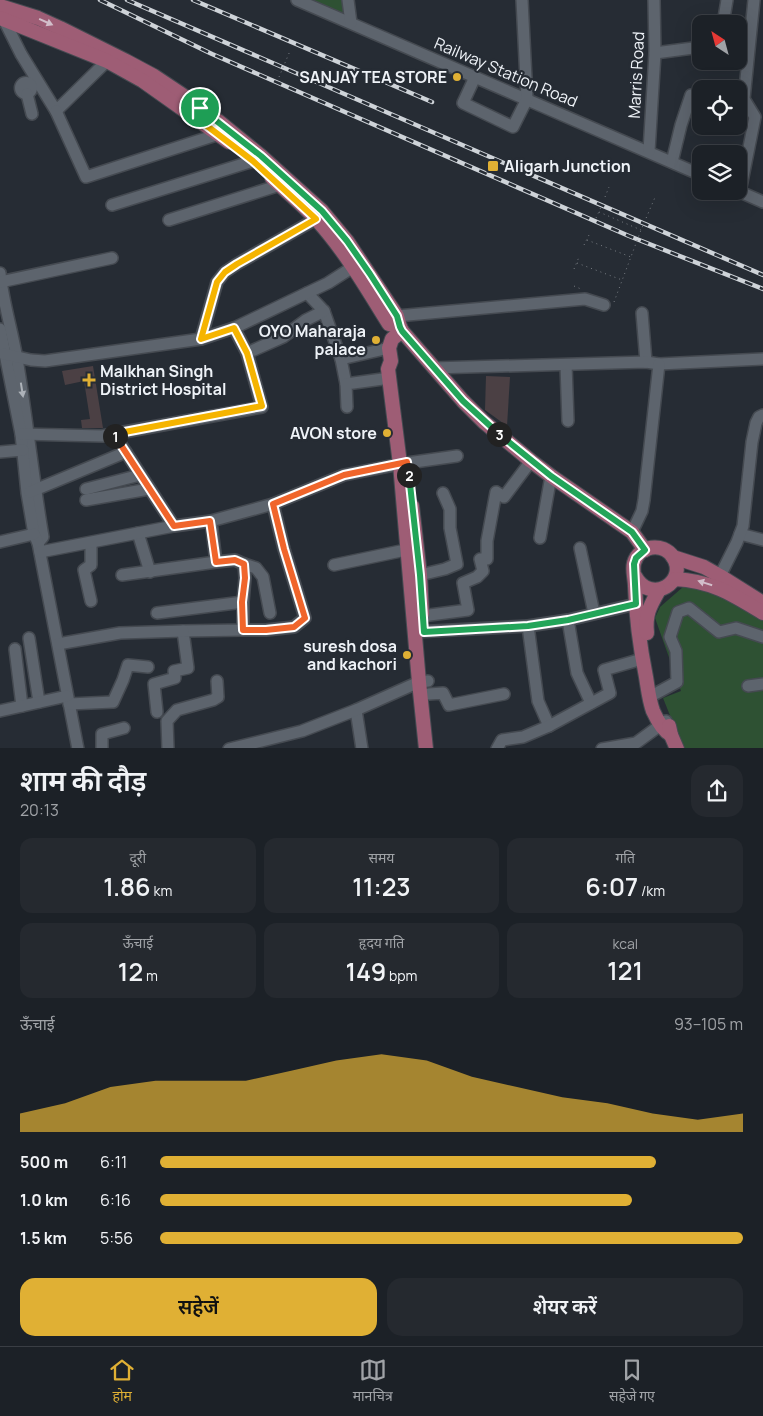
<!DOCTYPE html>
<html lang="hi">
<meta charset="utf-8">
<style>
:root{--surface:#1c2127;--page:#25292f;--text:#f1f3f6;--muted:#a0a3a7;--line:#3a3e44;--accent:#e0b034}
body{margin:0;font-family:Manrope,"Noto Sans Devanagari",sans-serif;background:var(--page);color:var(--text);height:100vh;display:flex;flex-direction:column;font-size:19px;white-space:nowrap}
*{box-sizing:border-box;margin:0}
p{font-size:16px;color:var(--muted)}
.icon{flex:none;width:28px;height:28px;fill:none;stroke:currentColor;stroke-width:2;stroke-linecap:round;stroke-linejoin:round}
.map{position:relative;height:748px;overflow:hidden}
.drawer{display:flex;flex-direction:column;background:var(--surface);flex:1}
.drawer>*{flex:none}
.needle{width:32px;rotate:324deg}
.fabs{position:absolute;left:692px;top:15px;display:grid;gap:10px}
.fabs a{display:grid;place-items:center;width:55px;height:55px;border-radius:10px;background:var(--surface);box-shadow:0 5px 20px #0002,0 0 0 1px var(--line);font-size:25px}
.pin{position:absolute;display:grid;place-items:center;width:42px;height:42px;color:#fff;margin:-21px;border:2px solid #fff;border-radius:50%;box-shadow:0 1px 5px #0007}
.km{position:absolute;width:25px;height:25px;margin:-12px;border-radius:50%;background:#222;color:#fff;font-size:14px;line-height:25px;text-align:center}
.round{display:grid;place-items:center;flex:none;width:52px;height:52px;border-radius:15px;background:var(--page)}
.summary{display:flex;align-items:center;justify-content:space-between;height:85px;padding:0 20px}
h1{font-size:28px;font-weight:600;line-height:38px}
.stats{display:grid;grid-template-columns:repeat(3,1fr);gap:8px;height:85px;padding:5px 20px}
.stats div{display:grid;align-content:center;border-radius:12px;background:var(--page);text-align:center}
.stats b{font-size:25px;font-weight:600}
.stats small{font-size:14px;font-weight:400}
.stats p{font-size:14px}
.chart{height:140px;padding:10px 20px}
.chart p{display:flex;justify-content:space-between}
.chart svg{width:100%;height:90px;margin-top:5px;fill:var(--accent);opacity:.7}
.cta{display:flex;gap:10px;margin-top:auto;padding:10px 20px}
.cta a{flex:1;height:58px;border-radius:15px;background:var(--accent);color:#111;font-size:20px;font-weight:600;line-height:58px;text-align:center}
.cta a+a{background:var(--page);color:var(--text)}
ul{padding:0 20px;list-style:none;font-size:16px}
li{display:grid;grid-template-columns:80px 60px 1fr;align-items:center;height:38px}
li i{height:12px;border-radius:6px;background:var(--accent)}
.tabs{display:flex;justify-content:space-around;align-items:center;height:70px;border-top:1px solid var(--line);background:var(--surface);font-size:14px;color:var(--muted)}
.tabs a{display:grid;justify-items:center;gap:2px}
.tabs .selected{color:var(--accent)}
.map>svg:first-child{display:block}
.green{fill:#2e5133}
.building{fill:#4b4044}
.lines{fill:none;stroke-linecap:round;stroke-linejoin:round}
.minor-casing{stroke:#454a51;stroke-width:14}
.major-casing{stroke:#454a51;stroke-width:16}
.path{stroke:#787d83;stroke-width:1;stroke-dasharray:1 4;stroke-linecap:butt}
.minor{stroke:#5d646d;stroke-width:11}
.major{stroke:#9e5d75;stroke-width:14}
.rail-casing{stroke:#ced3d8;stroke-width:4.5}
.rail{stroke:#262c34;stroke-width:2.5;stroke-dasharray:8;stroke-linecap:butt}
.path-bridge{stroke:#787d83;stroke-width:1;stroke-dasharray:1 4;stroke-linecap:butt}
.oneway{fill:#d2beca}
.oneway2{fill:#adb2b9}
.split-1-casing{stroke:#fff;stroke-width:10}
.split-2-casing{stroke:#fff;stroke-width:10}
.split-3-casing{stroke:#fff;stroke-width:10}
.split-4-casing{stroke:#fff;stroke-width:10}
.split-1{stroke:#f5b400;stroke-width:6}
.split-2{stroke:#f0652b;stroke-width:6}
.split-3{stroke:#22a559;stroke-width:6}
.split-4{stroke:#22a559;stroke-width:6}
.poi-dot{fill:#e0b034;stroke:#262c34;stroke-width:2}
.labels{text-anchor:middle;stroke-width:4.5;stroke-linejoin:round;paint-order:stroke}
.street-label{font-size:16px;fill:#eef2f7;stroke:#262c34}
.poi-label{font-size:16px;font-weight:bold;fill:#eef2f7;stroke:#262c34;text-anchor:end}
</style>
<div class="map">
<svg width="763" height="749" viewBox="0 0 763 749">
<rect width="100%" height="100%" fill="#262c34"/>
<!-- green -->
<g class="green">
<polygon points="311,0 343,0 345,15"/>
<polygon points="699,583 763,620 763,748 683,748 663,698 681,691 655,618 660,607 683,587"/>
</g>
<!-- building -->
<g class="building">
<polygon points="93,366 103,428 82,428 81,420 90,419 84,381 65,385 62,371"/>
<polygon points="486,376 510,377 507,426 485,410"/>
</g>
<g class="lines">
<!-- minor casing -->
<g class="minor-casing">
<g id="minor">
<polyline points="297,0 701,175"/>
<polyline points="348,0 351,23"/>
<polyline points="4,20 21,54 56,111 107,61"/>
<polyline points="723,24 727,0"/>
<polyline points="655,53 701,47"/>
<polyline points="475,77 463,103 513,127 527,99 522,0"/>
<circle cx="26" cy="88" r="5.5"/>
<polyline points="27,94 32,114"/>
<polyline points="56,111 86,177 219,134"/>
<polyline points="649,151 655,53 654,0"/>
<polyline points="672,162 681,125 691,95"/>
<polyline points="738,191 763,202"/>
<polyline points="740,192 755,117 744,99 754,0"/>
<polyline points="112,205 253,161"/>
<polyline points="169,220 280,185"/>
<path d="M0,273C3,302 12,330 17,359C27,418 33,478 43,537L38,543"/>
<polyline points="0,282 112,258"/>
<polyline points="307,293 324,311 341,359"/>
<polyline points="642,313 646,362"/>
<polyline points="397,316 585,299 604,305"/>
<polyline points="0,329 21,434 27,493 34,534 38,543 78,749"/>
<polyline points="201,339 217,282 225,272 237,264 316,219"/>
<polyline points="247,353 283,337 306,320 324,311"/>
<polyline points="4,354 31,360 45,361 201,339 234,328 307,293 328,283 353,267"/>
<polyline points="566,365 568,421"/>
<polyline points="433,368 646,362 659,364 763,359"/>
<polyline points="346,384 341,359 389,348"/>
<polyline points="347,407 346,384 390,378"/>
<polyline points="21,434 102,436 262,407 247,353 234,328"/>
<polyline points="114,434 174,526"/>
<polyline points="0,452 23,450"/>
<polyline points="86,489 140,475"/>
<polyline points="30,492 126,452"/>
<polyline points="86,500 149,489"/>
<polyline points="211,521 216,562"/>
<polyline points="632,532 642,511 644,500 659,364"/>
<polyline points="138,533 150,572"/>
<polyline points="740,534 763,540"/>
<polyline points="540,538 551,476"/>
<polyline points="0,542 34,534"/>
<polyline points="91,543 91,565 84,570 91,601"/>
<polyline points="580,548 594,613"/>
<polyline points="40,552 174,526 211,521 273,504 344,475 400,464 457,456"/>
<polyline points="244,564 256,568 263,577 270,613"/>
<polyline points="334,565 415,548"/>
<polyline points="122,575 216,562 235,560 244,564 245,578 243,602 243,630 183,631 188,668 174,671 175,678 154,684 157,712"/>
<polyline points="420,575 445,569 457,564 450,528 450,509 443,493"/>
<polyline points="720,576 737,542 743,526 752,442 756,423 759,417 763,415"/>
<polyline points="157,613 243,602"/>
<polyline points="422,616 468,610 463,583 477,577 483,571 480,559 487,559 487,541 496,492 504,497 531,461"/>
<polyline points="568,620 577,673 591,703"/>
<polyline points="243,630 266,630 294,627 305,618 284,549 273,504"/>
<polyline points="415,632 528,626"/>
<polyline points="29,638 39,702"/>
<polyline points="58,644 120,633 183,631"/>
<polyline points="15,649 22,706"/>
<polyline points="748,686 763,684"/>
<polyline points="429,694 443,693 449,705 504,694"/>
<polyline points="655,694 677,682 676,651 670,637 678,612 689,608 719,632 736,628 763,637"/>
<polyline points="69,704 113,702 123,680 128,665 148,667"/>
<polyline points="356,710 362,749"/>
<polyline points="0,711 67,696"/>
<polyline points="549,726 538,701 528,626 568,620 636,604"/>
<polyline points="102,749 102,734 124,728"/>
<polyline points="168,749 167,721 177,710 213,700 218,697 217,681"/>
<polyline points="229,749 302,731 356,710 419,682 428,681"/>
<polyline points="497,749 502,740 523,737 549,726 610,693 604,670 642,659"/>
<polyline points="602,749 636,743 666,721"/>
</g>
</g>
<!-- major casing -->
<g class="major-casing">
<g id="major">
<polyline points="0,6 38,18 60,28 126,61 154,76 187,98 218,121 261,156 322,211 347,241 397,316 400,327 402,331 463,401 484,422 531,461 551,476 632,532 645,550"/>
<polyline points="0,18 107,61 143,81 229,142"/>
<path d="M272,178C287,192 303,205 317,220C346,252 367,289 389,324L400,327"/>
<polyline points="402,331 392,339 389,348 391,361 388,369 400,464 419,682 426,749"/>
<polyline points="412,506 420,575 422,614"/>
<polyline points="673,557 704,567 720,576 763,603"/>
<path d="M635,576C651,606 689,581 673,557C663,542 639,545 634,563C632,570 635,579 635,586C636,617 640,647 646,677C648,689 649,700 653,711C657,720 662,730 671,735"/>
<path d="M675,579C712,581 732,594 763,613"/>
<path d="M647,633C645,614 650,606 659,590"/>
<polyline points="669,726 671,735 677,749"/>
</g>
</g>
<!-- path -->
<g class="path">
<polyline points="605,197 609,187"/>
<polyline points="599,212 641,230"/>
<polyline points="596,218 601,207"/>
<polyline points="587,240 631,257"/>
<polyline points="584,245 589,235"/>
<polyline points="577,263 622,280"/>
<polyline points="574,269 579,257"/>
<polyline points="574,286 581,289"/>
</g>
<!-- minor -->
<use href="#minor" class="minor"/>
<!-- major -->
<use href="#major" class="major"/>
<!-- rail casing -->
<g class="rail-casing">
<g id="rail">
<polyline points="100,0 212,54 629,236 763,289"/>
<polyline points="127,0 763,275"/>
<polyline points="193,0 432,102"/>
</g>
</g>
<!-- rail -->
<use href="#rail" class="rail"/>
<!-- path-bridge -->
<g class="path-bridge">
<polyline points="279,77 290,51"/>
<polyline points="614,302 641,230 656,195"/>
</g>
</g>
<!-- one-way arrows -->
<defs><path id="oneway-solid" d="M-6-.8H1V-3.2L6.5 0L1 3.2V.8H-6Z" transform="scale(1.25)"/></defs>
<g class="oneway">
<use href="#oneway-solid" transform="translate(46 22) rotate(24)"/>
<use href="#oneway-solid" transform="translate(705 583) rotate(-163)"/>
</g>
<use class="oneway2" href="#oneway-solid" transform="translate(22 390) rotate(81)"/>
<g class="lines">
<!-- split-1 casing -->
<g class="split-1-casing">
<polyline id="split-1" points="115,436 114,434 262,406 247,353 234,328 201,339 217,282 225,272 237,264 316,219 253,161 194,116 200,108"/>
</g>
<!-- split-2 casing -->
<g class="split-2-casing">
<polyline id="split-2" points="115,436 174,526 210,521 216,562 235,560 244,564 245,578 242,602 243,630 266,630 294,627 305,618 284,549 273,504 344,475 407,462 409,475"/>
</g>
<!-- split-3 casing -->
<g class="split-3-casing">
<polyline id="split-3" points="409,475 420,575 424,632 528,626 568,620 636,604 634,564 636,558 645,550 632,532 551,476 499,434"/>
</g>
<!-- split-4 casing -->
<g class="split-4-casing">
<polyline id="split-4" points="200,108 261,156 322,211 347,241 370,274 397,316 400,327 402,331 463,401 499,434"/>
</g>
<!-- split-1 -->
<use href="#split-1" class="split-1"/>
<!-- split-2 -->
<use href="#split-2" class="split-2"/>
<!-- split-3 -->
<use href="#split-3" class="split-3"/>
<!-- split-4 -->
<use href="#split-4" class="split-4"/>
</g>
<!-- markers -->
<g class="poi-dot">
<circle cx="457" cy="77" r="5"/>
<rect x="487" y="160" width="12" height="12" rx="2.5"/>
<circle cx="376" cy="340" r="5"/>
<path d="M86.5 372.5h5v5h5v5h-5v5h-5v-5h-5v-5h5z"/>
<circle cx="387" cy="433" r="5"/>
<circle cx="407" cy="655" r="5"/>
</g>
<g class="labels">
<!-- street labels -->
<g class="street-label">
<text transform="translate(506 72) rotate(23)" y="6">Railway Station Road</text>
<text transform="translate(636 75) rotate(-87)" y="6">Marris Road</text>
</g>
<!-- poi labels -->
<g class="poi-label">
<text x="447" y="83">SANJAY TEA STORE</text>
<text x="504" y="172" text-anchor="start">Aligarh Junction</text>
<text x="366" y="337">OYO Maharaja<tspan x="366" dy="18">palace</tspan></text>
<text x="100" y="377" text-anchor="start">Malkhan Singh<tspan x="100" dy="18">District Hospital</tspan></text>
<text x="377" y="439">AVON store</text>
<text x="397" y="652">suresh dosa<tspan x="397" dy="18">and kachori</tspan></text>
</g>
</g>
</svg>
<div class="fabs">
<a><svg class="needle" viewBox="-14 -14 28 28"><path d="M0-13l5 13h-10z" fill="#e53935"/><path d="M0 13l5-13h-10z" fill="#a0a3a7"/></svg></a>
<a><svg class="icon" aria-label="locate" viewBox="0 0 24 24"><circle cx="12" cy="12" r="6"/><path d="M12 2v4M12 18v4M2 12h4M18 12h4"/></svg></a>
<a><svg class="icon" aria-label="layers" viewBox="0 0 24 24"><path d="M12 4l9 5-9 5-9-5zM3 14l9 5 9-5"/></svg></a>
</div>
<div class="pin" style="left:200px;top:108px;background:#1e9e55"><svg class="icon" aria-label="arrive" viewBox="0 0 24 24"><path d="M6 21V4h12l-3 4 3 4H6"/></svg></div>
<b class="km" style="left:115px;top:436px">1</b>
<b class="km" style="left:409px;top:475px">2</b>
<b class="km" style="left:499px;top:434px">3</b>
</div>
<section class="drawer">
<div class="summary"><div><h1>शाम की दौड़</h1><p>20:13</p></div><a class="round"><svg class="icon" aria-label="share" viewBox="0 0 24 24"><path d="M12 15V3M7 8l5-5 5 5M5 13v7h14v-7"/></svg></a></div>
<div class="stats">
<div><p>दूरी</p><b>1.86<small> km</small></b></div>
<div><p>समय</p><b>11:23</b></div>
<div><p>गति</p><b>6:07<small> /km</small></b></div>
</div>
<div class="stats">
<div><p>ऊँचाई</p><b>12<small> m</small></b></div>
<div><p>हृदय गति</p><b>149<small> bpm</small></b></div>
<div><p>kcal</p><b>121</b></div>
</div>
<div class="chart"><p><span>ऊँचाई</span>93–105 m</p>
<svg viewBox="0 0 160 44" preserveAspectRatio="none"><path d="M0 44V35L10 30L20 22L30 19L40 19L50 19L60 14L70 9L80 6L90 9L100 17L110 22L120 27L130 30L140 35L150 38L160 35V44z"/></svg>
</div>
<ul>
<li><b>500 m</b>6:11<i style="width:85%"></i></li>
<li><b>1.0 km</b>6:16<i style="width:81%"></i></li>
<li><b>1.5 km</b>5:56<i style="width:100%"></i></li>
</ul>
<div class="cta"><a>सहेजें</a><a>शेयर करें</a></div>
</section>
<nav class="tabs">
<a class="selected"><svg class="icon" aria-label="home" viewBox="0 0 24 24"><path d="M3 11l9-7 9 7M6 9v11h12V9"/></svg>होम</a>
<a><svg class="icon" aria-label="map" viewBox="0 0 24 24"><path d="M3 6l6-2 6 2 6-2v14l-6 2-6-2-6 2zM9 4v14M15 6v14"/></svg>मानचित्र</a>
<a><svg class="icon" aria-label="saved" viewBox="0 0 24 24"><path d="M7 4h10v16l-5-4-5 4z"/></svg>सहेजे गए</a>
</nav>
